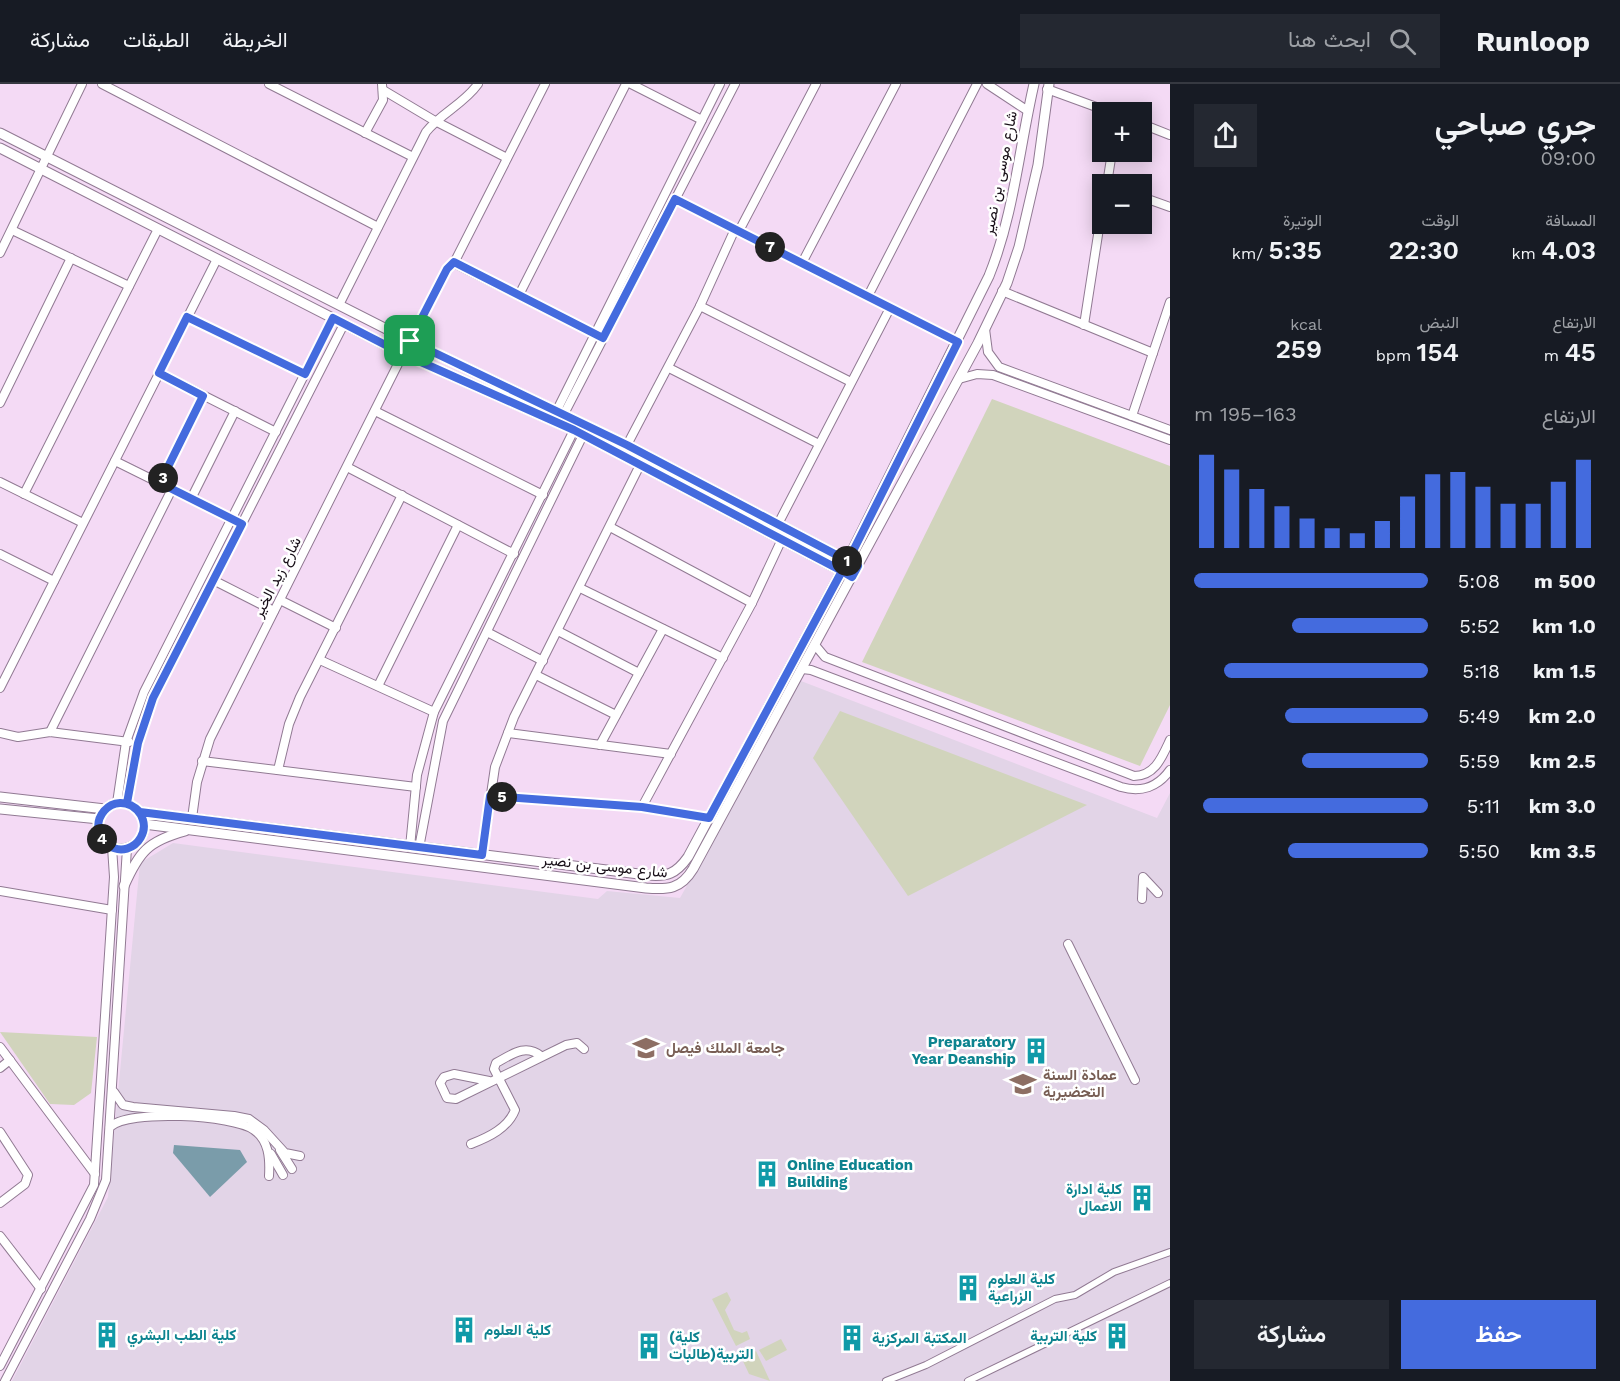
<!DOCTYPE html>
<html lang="ar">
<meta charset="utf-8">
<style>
:root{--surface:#171b24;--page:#242831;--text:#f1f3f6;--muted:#9ea1a6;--line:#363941;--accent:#446bde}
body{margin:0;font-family:"Work Sans",Vazirmatn,sans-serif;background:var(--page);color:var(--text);direction:rtl;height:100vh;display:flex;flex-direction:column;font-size:22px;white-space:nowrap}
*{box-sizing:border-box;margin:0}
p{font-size:20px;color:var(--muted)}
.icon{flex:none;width:33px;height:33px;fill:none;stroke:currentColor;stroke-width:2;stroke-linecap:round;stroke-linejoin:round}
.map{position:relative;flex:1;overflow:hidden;direction:ltr}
.side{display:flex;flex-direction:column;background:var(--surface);width:450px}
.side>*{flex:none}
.tools{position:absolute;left:1092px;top:18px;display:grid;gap:12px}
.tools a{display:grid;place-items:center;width:60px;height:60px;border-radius:0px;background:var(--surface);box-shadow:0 3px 15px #0003;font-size:30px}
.pin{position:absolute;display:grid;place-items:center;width:51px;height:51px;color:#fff;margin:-26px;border-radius:12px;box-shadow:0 3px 9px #0006}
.km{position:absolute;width:30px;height:30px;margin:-15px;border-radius:50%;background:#222;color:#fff;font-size:16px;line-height:30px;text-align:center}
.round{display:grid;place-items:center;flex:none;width:63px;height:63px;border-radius:0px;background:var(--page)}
.summary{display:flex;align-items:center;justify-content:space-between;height:102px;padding:0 24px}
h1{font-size:33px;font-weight:600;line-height:45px}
.metrics{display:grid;grid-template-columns:repeat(3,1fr);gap:9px;height:102px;padding:6px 24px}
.metrics div{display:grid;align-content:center}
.metrics b{font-size:26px;font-weight:600}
.metrics small{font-size:16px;font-weight:400}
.metrics p{font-size:16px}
.chart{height:168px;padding:12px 24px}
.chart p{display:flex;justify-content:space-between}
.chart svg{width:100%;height:108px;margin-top:6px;stroke:var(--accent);stroke-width:6}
.action{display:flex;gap:12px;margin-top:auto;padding:12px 24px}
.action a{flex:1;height:69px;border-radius:0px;background:var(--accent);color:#fff;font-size:24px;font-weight:600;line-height:69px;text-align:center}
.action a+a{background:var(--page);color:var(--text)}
ul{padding:0 24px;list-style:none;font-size:20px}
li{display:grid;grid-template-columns:96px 72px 1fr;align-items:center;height:45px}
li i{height:15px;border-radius:8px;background:var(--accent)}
header{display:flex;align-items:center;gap:36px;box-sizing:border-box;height:84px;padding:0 30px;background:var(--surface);border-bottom:2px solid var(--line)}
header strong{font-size:28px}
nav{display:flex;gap:33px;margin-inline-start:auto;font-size:21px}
.search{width:420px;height:54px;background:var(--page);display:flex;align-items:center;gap:15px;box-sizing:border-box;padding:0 21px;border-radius:0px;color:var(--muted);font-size:22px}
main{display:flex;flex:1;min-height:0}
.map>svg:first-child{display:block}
.education{fill:#e2d4e7}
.green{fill:#d1d4bc}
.water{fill:#7a9caa}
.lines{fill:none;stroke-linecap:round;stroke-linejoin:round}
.pedestrian-casing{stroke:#917a93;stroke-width:8}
.minor-casing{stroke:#917a93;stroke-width:10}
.tertiary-casing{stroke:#917a93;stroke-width:11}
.pedestrian{stroke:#fff;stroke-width:6}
.minor{stroke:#fff;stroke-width:8}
.tertiary{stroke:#fff;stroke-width:9}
.route-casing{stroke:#fff;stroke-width:12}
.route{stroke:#446bde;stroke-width:8}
.labels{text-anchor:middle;stroke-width:5;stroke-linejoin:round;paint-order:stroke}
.street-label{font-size:15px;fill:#170e17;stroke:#fff}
.culture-label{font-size:15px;font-weight:bold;fill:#0d838f;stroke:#fff;text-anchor:start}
.education-label{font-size:15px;font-weight:bold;fill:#785e54;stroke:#fff;text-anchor:start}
</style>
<header>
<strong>Runloop</strong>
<div class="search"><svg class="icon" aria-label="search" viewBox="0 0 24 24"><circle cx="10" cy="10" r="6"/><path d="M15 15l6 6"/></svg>ابحث هنا</div>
<nav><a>الخريطة</a><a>الطبقات</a><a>مشاركة</a></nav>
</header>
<main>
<section class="side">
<div class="summary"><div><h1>جري صباحي</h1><p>09:00</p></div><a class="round"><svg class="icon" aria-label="share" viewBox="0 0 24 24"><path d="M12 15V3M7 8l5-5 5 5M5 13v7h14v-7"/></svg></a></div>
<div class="metrics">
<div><p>المسافة</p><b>4.03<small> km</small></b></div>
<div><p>الوقت</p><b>22:30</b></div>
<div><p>الوتيرة</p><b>5:35<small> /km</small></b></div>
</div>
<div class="metrics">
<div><p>الارتفاع</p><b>45<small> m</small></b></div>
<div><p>النبض</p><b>154<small> bpm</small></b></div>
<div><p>kcal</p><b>259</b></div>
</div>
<div class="chart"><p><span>الارتفاع</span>163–195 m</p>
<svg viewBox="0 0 160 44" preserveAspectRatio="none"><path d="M5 44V6M15 44V12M25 44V20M35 44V27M45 44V32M55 44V36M65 44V38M75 44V33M85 44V23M95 44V14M105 44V13M115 44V19M125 44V26M135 44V26M145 44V17M155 44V8"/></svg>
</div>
<ul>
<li><b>500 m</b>5:08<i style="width:100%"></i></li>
<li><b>1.0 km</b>5:52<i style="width:58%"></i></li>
<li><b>1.5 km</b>5:18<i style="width:87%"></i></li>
<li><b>2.0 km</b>5:49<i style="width:61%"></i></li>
<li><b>2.5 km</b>5:59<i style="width:54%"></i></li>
<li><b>3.0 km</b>5:11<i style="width:96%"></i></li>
<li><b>3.5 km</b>5:50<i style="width:60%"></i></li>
</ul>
<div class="action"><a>حفظ</a><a>مشاركة</a></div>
</section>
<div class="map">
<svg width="1170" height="1297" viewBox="0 0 1170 1297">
<rect width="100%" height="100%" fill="#f4daf5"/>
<!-- education -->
<polygon class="education" points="801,597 1157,734 1170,709 1170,1297 12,1297 108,1113 140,779 173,759 598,815 607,807 680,814"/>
<!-- green -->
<g class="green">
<polygon points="992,315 1170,382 1170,621 1140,682 862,578"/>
<polygon points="840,627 1087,721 908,812 813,674"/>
<polygon points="0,948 97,953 91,1009 74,1021 50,1020"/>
<polygon points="727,1208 731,1216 725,1226 734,1246 742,1249 747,1247 750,1255 736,1262 712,1215"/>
<polygon points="781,1255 787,1266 766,1277 759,1266"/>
<polygon points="756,1267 770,1297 749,1290 742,1275"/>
</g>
<!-- water -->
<polygon class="water" points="174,1061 240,1066 247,1078 210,1113 173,1069"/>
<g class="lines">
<!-- pedestrian casing -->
<g class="pedestrian-casing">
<g id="pedestrian">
<polyline points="886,1297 926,1281 1055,1215 1075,1211 1114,1188 1170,1168"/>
<polyline points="968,1297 1170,1199"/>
</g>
</g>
<!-- minor casing -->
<g class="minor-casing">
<g id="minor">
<polyline points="102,0 378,143"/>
<polyline points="269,0 413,73"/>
<polyline points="545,0 454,179 603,254"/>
<polyline points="631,0 702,36"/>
<polyline points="987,0 1028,27"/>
<polyline points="1047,5 1110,28"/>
<polyline points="383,6 435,37 507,74"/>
<polyline points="1142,40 1170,51"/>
<polyline points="365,49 383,16 382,0"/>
<polyline points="1107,100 1112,68"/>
<polyline points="1142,113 1170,123"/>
<polyline points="675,115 958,258"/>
<polyline points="12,146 129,202"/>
<polyline points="739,147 816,0"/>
<polyline points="0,169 82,0"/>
<polyline points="802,179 896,0"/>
<polyline points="1002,207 1153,269"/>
<polyline points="519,211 626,0"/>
<polyline points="868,212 977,0"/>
<path d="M339,221L426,48C441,29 464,20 478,0"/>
<polyline points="700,222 735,145"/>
<polyline points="187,233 305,290"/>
<polyline points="1084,241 1102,125"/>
<polyline points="985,245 988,268 999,283 1170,346"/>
<polyline points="410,257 447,185 454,179"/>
<polyline points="669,284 819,360"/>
<polyline points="159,289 276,348"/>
<polyline points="959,295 977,290 993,291 1170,356"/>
<polyline points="0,319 71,174"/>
<polyline points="375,327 543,411"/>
<polyline points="556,328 720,0"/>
<polyline points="563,332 735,0"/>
<polyline points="1132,332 1170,218"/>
<polyline points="627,361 700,222 851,298"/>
<polyline points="115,377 234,436"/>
<polyline points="347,383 514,470"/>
<polyline points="0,398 83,439"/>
<polyline points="160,399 203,312"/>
<polyline points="24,410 158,145"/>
<polyline points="191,415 235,327"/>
<polyline points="777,442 890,224"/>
<polyline points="610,443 752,519"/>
<polyline points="0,470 54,497"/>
<polyline points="213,496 274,527"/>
<polyline points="580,504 723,574"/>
<polyline points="280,516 336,544"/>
<polyline points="558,547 639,589"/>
<polyline points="487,548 543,577"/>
<path d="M815,561L825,573L1134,692C1155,692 1162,673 1170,656"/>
<polyline points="320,576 434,628"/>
<path d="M802,585L811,586L1121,703C1141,709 1158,703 1170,686"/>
<polyline points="536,591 616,631"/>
<polyline points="378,602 458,441"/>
<polyline points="0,604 217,175"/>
<polyline points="50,648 172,405"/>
<polyline points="0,649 18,653 50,648 129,658"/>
<polyline points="508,649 671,670"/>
<polyline points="600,661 663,545"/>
<polyline points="202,677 416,703"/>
<polyline points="278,686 289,640 300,613 402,411"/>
<polyline points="490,712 642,723 709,734"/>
<polyline points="117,719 126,658 144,608 333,234"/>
<polyline points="127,719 138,659 153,614 344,240"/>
<polyline points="642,723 752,519 782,455"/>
<polyline points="192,734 197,698 210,655 403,270"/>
<polyline points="410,763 417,691 434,628 574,346"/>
<polyline points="419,764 443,637 583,351"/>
<polyline points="482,771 495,683 514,633 640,381"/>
<polyline points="0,807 112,826"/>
<polyline points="1142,815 1143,793 1158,809"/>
<polyline points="1068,860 1135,996"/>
<polyline points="0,963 95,1090"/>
<polyline points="0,984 10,976"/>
<polyline points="489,997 454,990 444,993 440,999 447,1014 456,1015 566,961 577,959 584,965"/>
<polyline points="114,1008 123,1021 133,1023 234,1032 249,1035 264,1046 285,1069 300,1072"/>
<path d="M110,1043C128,1025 233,1031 254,1046C269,1056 270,1075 269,1092"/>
<polyline points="0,1048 28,1091 25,1100 0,1119"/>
<path d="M471,1060C489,1053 508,1044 515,1026L494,985L496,979C511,971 525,959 541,972"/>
<polyline points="280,1066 292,1085"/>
<polyline points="271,1070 283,1091"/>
<polyline points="0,1152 41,1205"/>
<polyline points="0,1282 94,1101 114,793 112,763"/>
<polyline points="5,1297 90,1135 106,1096 127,764"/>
</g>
</g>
<!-- tertiary casing -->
<g class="tertiary-casing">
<g id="tertiary">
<polyline points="0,49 410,257 627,361 852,479"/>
<polyline points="0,64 403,270 574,346 847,490"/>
<polyline points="0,713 105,725"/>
<circle cx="121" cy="742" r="23"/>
<polyline points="0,725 99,735"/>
<path d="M140,728L647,791C667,793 676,790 688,773L847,477L989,192C1014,130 1019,65 1034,0"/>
<path d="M144,740L646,804C668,806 681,805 693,785L978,259L1007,199L1019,163L1038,81L1049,0"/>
<path d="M124,802C139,768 148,757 185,747"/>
</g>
</g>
<!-- pedestrian -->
<use href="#pedestrian" class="pedestrian"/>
<!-- minor -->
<use href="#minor" class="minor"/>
<!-- tertiary -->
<use href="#tertiary" class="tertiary"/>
</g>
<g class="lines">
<!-- route casing -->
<g class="route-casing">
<path id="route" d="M410,257L627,361L848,477L842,487L574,346L403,270L333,234L305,290L187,233L159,289L203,312L160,399L242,440L153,614L138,659L127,719C163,737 134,779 108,761C82,741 113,701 140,728L482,771L490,712L642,723L709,734L842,487L852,493L858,482L848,477L958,258L675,115L603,254L454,178L447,185L410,257"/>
</g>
<!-- route -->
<use href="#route" class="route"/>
</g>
<!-- icons -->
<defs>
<g id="university-bare" transform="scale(2.07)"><path d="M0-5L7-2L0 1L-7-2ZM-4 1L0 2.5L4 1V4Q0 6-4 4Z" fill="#8d6e63" stroke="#fff" stroke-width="2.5" paint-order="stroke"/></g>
<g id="building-bare" transform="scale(2.07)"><path d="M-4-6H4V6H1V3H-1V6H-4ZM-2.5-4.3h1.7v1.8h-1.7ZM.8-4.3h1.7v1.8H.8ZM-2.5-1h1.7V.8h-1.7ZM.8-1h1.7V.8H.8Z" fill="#0f9aa8" stroke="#fff" stroke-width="2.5" paint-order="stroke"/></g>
</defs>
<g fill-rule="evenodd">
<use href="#university-bare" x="646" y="964"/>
<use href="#building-bare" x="1036" y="967"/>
<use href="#university-bare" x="1023" y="1000"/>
<use href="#building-bare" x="767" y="1090"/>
<use href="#building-bare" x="1142" y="1114"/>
<use href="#building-bare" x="968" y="1204"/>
<use href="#building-bare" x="464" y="1246"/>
<use href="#building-bare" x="107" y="1251"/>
<use href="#building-bare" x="1117" y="1252"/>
<use href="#building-bare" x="852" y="1254"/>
<use href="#building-bare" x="649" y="1262"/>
</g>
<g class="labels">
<!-- street labels -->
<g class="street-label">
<text transform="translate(1000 89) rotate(-79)" y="5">شارع موسى بن نصير</text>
<text transform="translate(277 493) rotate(-63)" y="5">شارع زيد الخير</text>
<text transform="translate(605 782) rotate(6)" y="5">شارع موسى بن نصير</text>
</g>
<!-- culture labels -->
<g class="culture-label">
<text x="1016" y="963" text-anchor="end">Preparatory<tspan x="1016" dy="17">Year Deanship</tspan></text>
<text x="787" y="1086">Online Education<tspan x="787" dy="17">Building</tspan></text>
<text x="1122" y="1110" text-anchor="end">كلية ادارة<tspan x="1122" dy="17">الاعمال</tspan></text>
<text x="988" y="1200">كلية العلوم<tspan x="988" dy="17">الزراعية</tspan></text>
<text x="484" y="1251">كلية العلوم</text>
<text x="127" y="1256">كلية الطب البشري</text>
<text x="1097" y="1257" text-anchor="end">كلية التربية</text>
<text x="669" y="1258">(كلية<tspan x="669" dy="17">التربية(طالبات</tspan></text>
<text x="872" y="1259">المكتبة المركزية</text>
</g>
<!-- education labels -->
<g class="education-label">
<text x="666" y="969">جامعة الملك فيصل</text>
<text x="1043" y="996">عمادة السنة<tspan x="1043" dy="17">التحضيرية</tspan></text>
</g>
</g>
</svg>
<div class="tools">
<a>+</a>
<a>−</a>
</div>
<div class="pin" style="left:410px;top:257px;background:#1e9e55"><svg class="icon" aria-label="arrive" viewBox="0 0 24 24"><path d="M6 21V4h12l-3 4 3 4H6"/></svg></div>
<b class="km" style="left:847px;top:477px">1</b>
<b class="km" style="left:163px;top:394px">3</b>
<b class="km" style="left:102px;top:755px">4</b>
<b class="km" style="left:502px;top:713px">5</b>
<b class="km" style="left:770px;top:163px">7</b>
</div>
</main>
